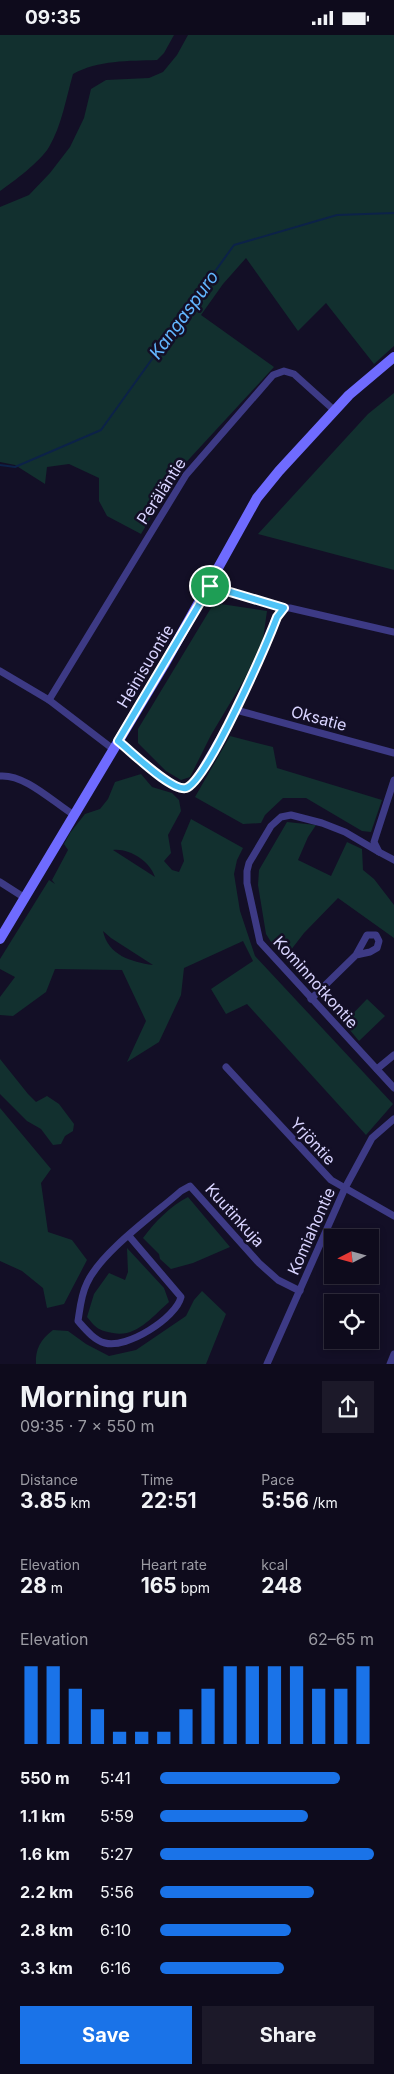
<!DOCTYPE html>
<meta charset="utf-8">
<style>
:root{--surface:#0e0b1c;--page:#1c1929;--text:#f1f3f6;--muted:#9b9ba3;--line:#2e2b3b;--accent:#1a73e8}
body{margin:0;font-family:Inter,sans-serif;background:var(--page);color:var(--text);height:100vh;display:flex;flex-direction:column;font-size:19px;white-space:nowrap}
*{box-sizing:border-box;margin:0}
p{font-size:16px;color:var(--muted)}
.icon{flex:none;width:28px;height:28px;fill:none;stroke:currentColor;stroke-width:2;stroke-linecap:round;stroke-linejoin:round}
.map{position:relative;height:1329px;overflow:hidden}
.side{display:flex;flex-direction:column;background:var(--surface);flex:1}
.side>*{flex:none}
.needle{width:32px;rotate:264deg}
.tools{position:absolute;left:324px;top:1194px;display:grid;gap:10px}
.tools a{display:grid;place-items:center;width:55px;height:55px;border-radius:0px;background:var(--surface);box-shadow:0 2px 8px #0003,0 0 0 1px var(--line);font-size:25px}
.pin{position:absolute;display:grid;place-items:center;width:42px;height:42px;color:#fff;margin:-21px;border:2px solid #fff;border-radius:50%;box-shadow:0 1px 5px #0007}
.round{display:grid;place-items:center;flex:none;width:52px;height:52px;border-radius:0px;background:var(--page)}
.summary{display:flex;align-items:center;justify-content:space-between;height:85px;padding:0 20px}
h1{font-size:28px;font-weight:700;line-height:38px}
.metrics{display:grid;grid-template-columns:repeat(3,1fr);gap:8px;height:85px;padding:5px 20px}
.metrics div{display:grid;align-content:center}
.metrics b{font-size:21px;font-weight:700}
.metrics small{font-size:14px;font-weight:400}
.metrics p{font-size:14px}
.chart{height:140px;padding:10px 20px}
.chart p{display:flex;justify-content:space-between}
.chart svg{width:100%;height:90px;margin-top:5px;stroke:var(--accent);stroke-width:6}
.cta{display:flex;gap:10px;margin-top:auto;padding:10px 20px}
.cta a{flex:1;height:58px;border-radius:0px;background:var(--accent);color:#fff;font-size:20px;font-weight:700;line-height:58px;text-align:center}
.cta a+a{background:var(--page);color:var(--text)}
ul{padding:0 20px;list-style:none;font-size:16px}
li{display:grid;grid-template-columns:80px 60px 1fr;align-items:center;height:38px}
li i{height:12px;border-radius:6px;background:var(--accent)}
.status{display:flex;justify-content:space-between;align-items:center;height:35px;padding:0 25px;background:var(--surface);direction:ltr}
.status svg{height:14px;fill:currentColor}
.map>svg:first-child{display:block}
.green{fill:#12302f;fill-rule:evenodd}
.lines{fill:none;stroke-linecap:round;stroke-linejoin:round}
.stream{stroke:#0c2248;stroke-width:2}
.street{stroke:#3d3a85;stroke-width:7}
.secondary{stroke:#6f6bff;stroke-width:10}
.route-casing{stroke:#fff;stroke-width:10}
.route{stroke:#4fc3f7;stroke-width:6}
.labels{text-anchor:middle;stroke-width:5;stroke-linejoin:round;paint-order:stroke}
.street-label{font-size:16px;fill:#d9d4ff;stroke:#130f26}
.water-label{font-size:18px;font-style:italic;fill:#62b6ff;stroke:#130f26}
</style>
<div class="status"><b>09:35</b><svg viewBox="0 0 49 12"><path d="M0 12V9h3v3zM5 12V6h3v6zM10 12V3h3v9zM15 12V0h3v12zM26 1h20v11H26zM47 4h2v5h-2z"/></svg></div>
<div class="map">
<svg width="394" height="1329" viewBox="0 0 394 1329">
<rect width="100%" height="100%" fill="#130f26"/>
<!-- green -->
<g class="green">
<path d="M0,0H174L164,18L157,25C129,26 98,25 73,39C66,63 62,90 49,112C41,126 13,147 0,156Z"/>
<polygon points="188,0 394,0 394,311 374,329 326,268 298,296 246,223 223,249 201,280 274,332 179,435 141,499 107,481 99,466 99,443 69,429 47,432 45,449 15,430 0,427 0,172 29,160 50,138 70,112 84,83 91,54 106,45 149,43 163,37 177,20"/>
<polygon points="394,358 394,535 258,499 368,379"/>
<polygon points="214,568 267,576 263,604 245,643 211,700 190,742 181,745 166,736 138,708 138,694"/>
<polygon points="230,701 273,712 277,733 382,765 371,797 362,796 306,763 283,763 265,780 261,788 243,789 195,762"/>
<path d="M141,739L152,752L172,758L179,765L181,776L168,800L171,818L164,826L172,835L179,837L184,826L181,808L191,784L243,813L237,825L234,839L240,876L255,921L393,1069L366,1100L247,969L226,979L211,954L253,926L243,906L184,933L181,960L159,1007L127,1027L146,986L122,935L55,934L46,957L13,981L0,980V962L15,942L0,934V924L49,845L55,849L52,845L68,815L64,809L70,798L85,779L100,774L108,764L115,747ZM113,815C129,813 150,826 155,842ZM103,896L111,903L153,930C131,927 108,920 103,896Z"/>
<polygon points="287,787 316,790 308,802 298,825 331,841 347,807 362,814 363,835 374,844 394,870 394,903 338,863 304,898 287,920 273,910 266,899 258,850 259,835"/>
<polygon points="367,964 385,981 359,1006 344,988"/>
<polygon points="0,1024 28,1059 36,1067 47,1061 59,1069 74,1089 73,1096 65,1101 61,1109 53,1110 41,1094 27,1086 0,1059"/>
<polygon points="0,1073 51,1134 41,1148 48,1197 72,1205 87,1225 64,1269 47,1273 43,1253 22,1236 0,1226"/>
<path d="M188,1162L230,1212L193,1228L171,1234L160,1224L159,1219L143,1203C155,1187 170,1171 188,1162Z"/>
<path d="M127,1213L164,1253L169,1267C153,1281 136,1303 113,1298C98,1295 97,1294 87,1282L94,1259L109,1238L125,1245L128,1237Z"/>
<path d="M202,1256L226,1279L206,1329H36C35,1314 41,1304 53,1295L68,1296L86,1309L109,1321L136,1315L186,1281L194,1265Z"/>
</g>
<g class="lines">
<!-- stream -->
<polyline class="stream" points="0,430 15,432 101,395 234,210 337,180 394,178"/>
<!-- street -->
<g class="street">
<polyline points="210,551 284,573 290,573 394,597"/>
<polyline points="0,636 49,665 113,714"/>
<polyline points="49,665 186,440 273,340 284,336 294,339 335,376"/>
<polyline points="236,675 394,718"/>
<path d="M118,706C131,716 169,756 185,753C188,752 192,749 194,747L236,675L277,582L284,573"/>
<path d="M0,741C25,739 53,767 74,780"/>
<polyline points="394,745 374,807 379,817 394,825"/>
<polyline points="379,817 345,797 322,788 291,780 281,782 271,791 249,828 247,836 247,848 260,907 394,1053"/>
<polyline points="0,847 25,863"/>
<polyline points="311,964 356,920 370,917 377,913 379,906 376,900 367,900 356,920"/>
<polyline points="226,1032 331,1145 394,1181"/>
<polyline points="377,1034 394,1020"/>
<path d="M129,1201L181,1262C176,1283 127,1314 105,1308C94,1305 86,1295 78,1286C80,1273 81,1260 87,1248C101,1217 155,1179 181,1156L190,1151L259,1228L278,1245L300,1256"/>
<polyline points="267,1329 345,1153 372,1103 394,1084"/>
<polyline points="390,1329 394,1319"/>
</g>
<!-- secondary -->
<polyline class="secondary" points="0,904 164,630 257,463 279,436 349,360 394,322"/>
</g>
<g class="lines">
<!-- route casing -->
<g class="route-casing">
<path id="route" d="M210,551L284,573L277,582C267,608 207,747 186,753C172,757 131,716 118,706Z"/>
</g>
<!-- route -->
<use href="#route" class="route"/>
</g>
<g class="labels">
<!-- street labels -->
<g class="street-label">
<text transform="translate(161 456) rotate(-57)" y="6">Peräläntie</text>
<text transform="translate(145 631) rotate(-59)" y="6">Heinisuontie</text>
<text transform="translate(319 683) rotate(15)" y="6">Oksatie</text>
<text transform="translate(316 947) rotate(48)" y="6">Kominnotkontie</text>
<text transform="translate(313 1106) rotate(47)" y="6">Yrjöntie</text>
<text transform="translate(235 1180) rotate(48)" y="6">Kuutinkuja</text>
<text transform="translate(311 1196) rotate(-66)" y="6">Komiahontie</text>
</g>
<!-- water labels -->
<g class="water-label">
<text transform="translate(184 280) rotate(-54)" y="6">Kangaspuro</text>
</g>
</g>
</svg>
<div class="tools">
<a><svg class="needle" viewBox="-14 -14 28 28"><path d="M0-13l5 13h-10z" fill="#e53935"/><path d="M0 13l5-13h-10z" fill="#9b9ba3"/></svg></a>
<a><svg class="icon" aria-label="locate" viewBox="0 0 24 24"><circle cx="12" cy="12" r="6"/><path d="M12 2v4M12 18v4M2 12h4M18 12h4"/></svg></a>
</div>
<div class="pin" style="left:210px;top:551px;background:#1e9e55"><svg class="icon" aria-label="arrive" viewBox="0 0 24 24"><path d="M6 21V4h12l-3 4 3 4H6"/></svg></div>
</div>
<section class="side">
<div class="summary"><div><h1>Morning run</h1><p>09:35 · 7 × 550 m</p></div><a class="round"><svg class="icon" aria-label="share" viewBox="0 0 24 24"><path d="M12 15V3M7 8l5-5 5 5M5 13v7h14v-7"/></svg></a></div>
<div class="metrics">
<div><p>Distance</p><b>3.85<small> km</small></b></div>
<div><p>Time</p><b>22:51</b></div>
<div><p>Pace</p><b>5:56<small> /km</small></b></div>
</div>
<div class="metrics">
<div><p>Elevation</p><b>28<small> m</small></b></div>
<div><p>Heart rate</p><b>165<small> bpm</small></b></div>
<div><p>kcal</p><b>248</b></div>
</div>
<div class="chart"><p><span>Elevation</span>62–65 m</p>
<svg viewBox="0 0 160 44" preserveAspectRatio="none"><path d="M5 44V6M15 44V6M25 44V17M35 44V27M45 44V38M55 44V38M65 44V38M75 44V27M85 44V17M95 44V6M105 44V6M115 44V6M125 44V6M135 44V17M145 44V17M155 44V6"/></svg>
</div>
<ul>
<li><b>550 m</b>5:41<i style="width:84%"></i></li>
<li><b>1.1 km</b>5:59<i style="width:69%"></i></li>
<li><b>1.6 km</b>5:27<i style="width:100%"></i></li>
<li><b>2.2 km</b>5:56<i style="width:72%"></i></li>
<li><b>2.8 km</b>6:10<i style="width:61%"></i></li>
<li><b>3.3 km</b>6:16<i style="width:58%"></i></li>
</ul>
<div class="cta"><a>Save</a><a>Share</a></div>
</section>
